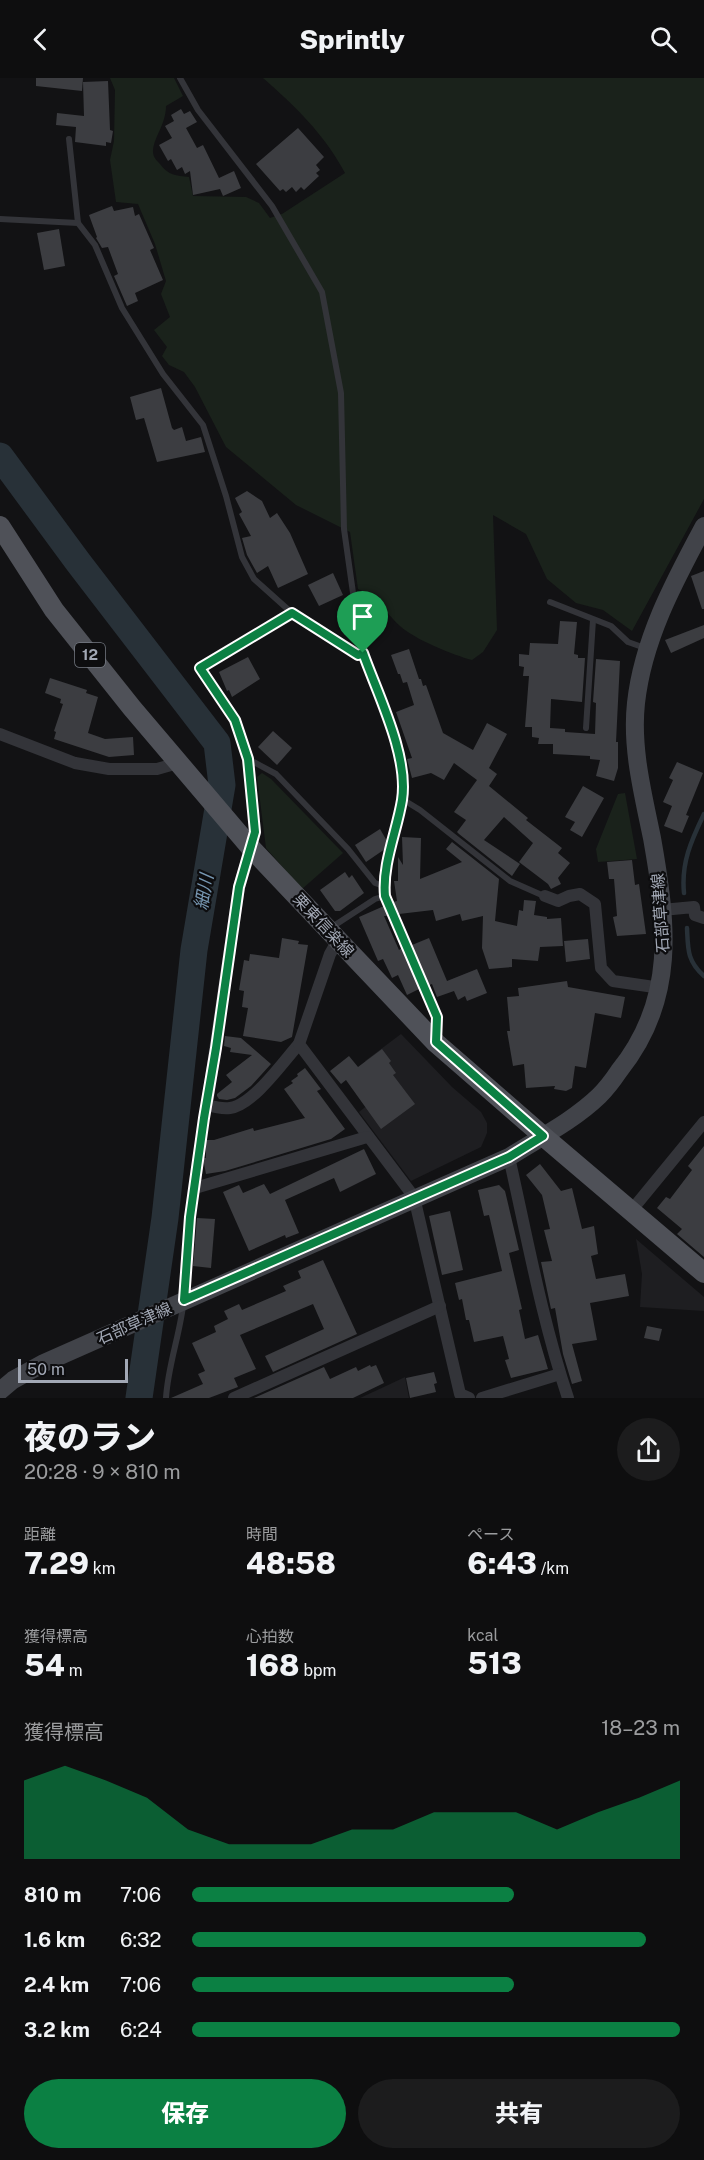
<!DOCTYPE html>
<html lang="ja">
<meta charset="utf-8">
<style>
:root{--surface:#0e0e0f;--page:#1c1c1d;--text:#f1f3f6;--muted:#9b9c9e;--accent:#0b8043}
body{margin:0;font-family:"Public Sans","Noto Sans JP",sans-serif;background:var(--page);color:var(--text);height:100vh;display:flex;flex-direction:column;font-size:22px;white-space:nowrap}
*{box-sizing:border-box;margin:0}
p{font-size:20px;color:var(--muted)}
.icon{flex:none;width:33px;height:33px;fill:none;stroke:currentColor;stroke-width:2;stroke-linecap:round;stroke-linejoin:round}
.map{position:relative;height:1320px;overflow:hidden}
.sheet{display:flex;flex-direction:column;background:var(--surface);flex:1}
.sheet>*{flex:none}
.scale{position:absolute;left:18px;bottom:15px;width:110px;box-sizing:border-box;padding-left:6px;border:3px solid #a2a8b5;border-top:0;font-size:16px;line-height:21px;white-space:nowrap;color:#a2a8b5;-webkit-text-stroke:4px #0d0d0f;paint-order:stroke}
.pin{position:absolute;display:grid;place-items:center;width:51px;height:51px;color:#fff;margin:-62px -26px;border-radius:50% 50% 50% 0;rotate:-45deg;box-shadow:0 0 6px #0007}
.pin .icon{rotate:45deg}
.round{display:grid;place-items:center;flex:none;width:63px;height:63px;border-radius:32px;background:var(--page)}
.headline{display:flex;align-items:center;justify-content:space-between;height:102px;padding:0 24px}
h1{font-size:33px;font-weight:800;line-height:45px}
.stats{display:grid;grid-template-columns:repeat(3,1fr);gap:9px;height:102px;padding:6px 24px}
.stats div{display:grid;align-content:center}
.stats b{font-size:30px;font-weight:800}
.stats small{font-size:16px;font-weight:400}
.stats p{font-size:16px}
.chart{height:168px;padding:12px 24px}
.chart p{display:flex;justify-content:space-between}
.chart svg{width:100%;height:108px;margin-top:6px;fill:var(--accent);opacity:.7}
.button{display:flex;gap:12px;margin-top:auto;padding:12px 24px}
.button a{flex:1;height:69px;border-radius:36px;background:var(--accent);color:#fff;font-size:24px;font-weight:800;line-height:69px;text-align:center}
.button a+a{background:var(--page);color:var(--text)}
ul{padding:0 24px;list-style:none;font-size:20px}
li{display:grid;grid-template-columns:96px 72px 1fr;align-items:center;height:45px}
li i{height:15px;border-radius:8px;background:var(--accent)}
header{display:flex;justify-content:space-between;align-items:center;height:78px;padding:0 24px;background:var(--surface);font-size:27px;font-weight:800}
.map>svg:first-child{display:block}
.built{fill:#1e1e21}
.green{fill:#1a221b}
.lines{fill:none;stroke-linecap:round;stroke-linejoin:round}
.stream{stroke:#283138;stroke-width:4.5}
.river{stroke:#283138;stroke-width:27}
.building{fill:#3c3d41}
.lane{stroke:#333439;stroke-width:6}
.street{stroke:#333439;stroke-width:12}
.secondary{stroke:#414349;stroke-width:18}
.primary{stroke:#4f5158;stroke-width:20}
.route-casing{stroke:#fff;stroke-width:12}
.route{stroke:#0b8043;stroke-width:8}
.labels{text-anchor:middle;stroke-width:4.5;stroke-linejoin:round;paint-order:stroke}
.shield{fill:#0d0d0f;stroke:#757a83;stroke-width:1.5}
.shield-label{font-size:15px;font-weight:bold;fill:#a2a8b5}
.street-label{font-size:16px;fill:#a2a8b5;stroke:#0d0d0f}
.water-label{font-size:18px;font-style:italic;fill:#7797b2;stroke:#0d0d0f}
</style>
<header><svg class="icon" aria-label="back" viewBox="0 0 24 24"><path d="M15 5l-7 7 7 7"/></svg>Sprintly<svg class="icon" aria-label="search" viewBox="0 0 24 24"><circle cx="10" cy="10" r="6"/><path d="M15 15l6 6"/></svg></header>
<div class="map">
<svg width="704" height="1320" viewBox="0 0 704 1320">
<rect width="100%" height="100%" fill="#121214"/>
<!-- built -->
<g class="built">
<polygon points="401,956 452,1009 481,1034 487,1045 487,1055 481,1069 411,1103 359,1034 388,1011 365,983"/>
<polygon points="636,1161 704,1219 704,1233 640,1229 642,1196"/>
<polygon points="405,1299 409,1320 360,1320 386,1308"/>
</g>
<!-- green -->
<g class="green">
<path d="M110,0H174L183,18L166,28C166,47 153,60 153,74C153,79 157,83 160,86C168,97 176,98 189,99L193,118L246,119L259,125L270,140L282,136L345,95C325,57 295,28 263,0H704V421L632,553L603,532L576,525L547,501L526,456L493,437L497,552L483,574L472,582C453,577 414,561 400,548C384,533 379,520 358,511L350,454L296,427L226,369L195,309L184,294L169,287L162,278L167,269L154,252L170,239L161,216L166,203L155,166L138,126L116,124L110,82L114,63L115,12Z"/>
<polygon points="262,695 271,701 343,775 302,811 266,770 257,699"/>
<polygon points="625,715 637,781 598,784 596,771 618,716"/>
</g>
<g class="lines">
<!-- stream -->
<g class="stream">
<path d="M684,815C681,785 691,763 704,736"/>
<path d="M687,850C688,871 687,883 704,898"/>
</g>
<!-- river -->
<polyline class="river" points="0,378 78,484 217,665 222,707 194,872 165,1140 139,1320"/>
</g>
<!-- building -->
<g class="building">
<polygon points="36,0 83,0 82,13 36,8"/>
<polygon points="108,3 110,52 113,53 111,65 106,64 106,68 75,64 76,49 56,47 57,35 84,38 83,4"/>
<polygon points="181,31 184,36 190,33 197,44 186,50 197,70 203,67 219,100 234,93 241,110 223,118 220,111 193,117 190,93 185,96 182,89 177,92 171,81 168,83 159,67 172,60 165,48 174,43 171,37"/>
<polygon points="298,50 324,79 316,87 320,92 316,95 319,98 304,112 301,109 296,114 292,109 286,114 283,111 280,113 256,86"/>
<polygon points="112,128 114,133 133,129 135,138 139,136 154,170 150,172 163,202 135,215 138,223 127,228 114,198 118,196 108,169 102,170 96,160 97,159 89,137"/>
<polygon points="59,151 65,188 44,192 37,155"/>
<polygon points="161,310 172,350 174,352 182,349 186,363 201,359 205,374 157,384 144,340 136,342 130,319"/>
<polygon points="247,413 262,423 270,440 277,435 290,455 308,496 278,510 268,488 257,495 247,477 242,460 251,458 239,436 242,434 235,420"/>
<polygon points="704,493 704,531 702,531 691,498"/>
<polygon points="333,495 343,517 319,528 308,507"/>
<polygon points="560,543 577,544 574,576 578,577 578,580 585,580 582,624 551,621 550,650 565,651 565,654 595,656 596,625 593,624 596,581 620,583 616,664 618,664 618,690 614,703 596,698 600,682 590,681 590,678 553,676 553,666 538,666 539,660 532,659 532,649 525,649 529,598 523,598 524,589 519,588 519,576 529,577 530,565 558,566"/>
<polygon points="704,547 704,560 671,575 665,562"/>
<polygon points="409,571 419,601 421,601 423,608 426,607 443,655 473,672 487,645 507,656 489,690 497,696 489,708 528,740 526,742 562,770 558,775 570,785 558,800 561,806 551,811 548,806 519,784 533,765 504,739 484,762 520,786 512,798 459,756 457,754 466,742 454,734 477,702 454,685 444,702 431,695 412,700 407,681 412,680 396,634 414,627 407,604 403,605 400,596 398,596 391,577"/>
<polygon points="248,579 260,601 232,619 229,612 227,613 219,594"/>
<polygon points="50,600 87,612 86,615 98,619 88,655 105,661 133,659 134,677 109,679 54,661 56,654 54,653 63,626 60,625 61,621 45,615"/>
<polygon points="273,653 292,670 277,687 258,669"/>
<polygon points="677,684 703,695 686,737 689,738 682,755 664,748 672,728 663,724 673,702 669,700"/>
<polygon points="583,708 604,720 582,759 570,752 575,744 565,739"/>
<polygon points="380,751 387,763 385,771 366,784 355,767"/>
<polygon points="402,759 421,760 420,801 462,784 446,771 452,764 499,801 495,843 517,848 519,832 523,833 524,822 536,823 534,837 547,839 547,841 561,840 563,868 540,869 538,883 512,881 512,889 489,891 482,870 483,838 462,843 460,836 436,843 433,832 399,836 393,824 397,823 394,803 398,803 398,779 403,787"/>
<polygon points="632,782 635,807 639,806 646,856 617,858 613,839 617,838 614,801 609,801 607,784"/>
<polygon points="345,794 349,800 352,797 364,815 340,833 335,833 320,812"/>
<polygon points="384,828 388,838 384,838 399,872 402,870 419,911 407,917 398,897 392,900 383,881 378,883 359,839"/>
<polygon points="282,860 299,863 298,866 308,867 292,959 281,964 243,958 248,930 242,929 244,913 239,912 244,882 249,883 250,876 279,880"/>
<polygon points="429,860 447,903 477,891 487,915 467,923 465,918 458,922 454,913 437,919 432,906 429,907 412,867"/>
<polygon points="588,861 590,881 566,884 564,863"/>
<polygon points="567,903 568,909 625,919 621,940 595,935 586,990 575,988 572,1010 566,1013 554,1011 555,1008 526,1010 524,986 513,988 507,953 510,953 507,919 519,918 518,910"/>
<polygon points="225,958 241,960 271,986 251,1008 235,1020 227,1022 219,1021 217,1018 217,1016 232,1004 226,997 252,977 230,974 231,970 224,968"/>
<polygon points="382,971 391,983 389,985 396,995 393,997 415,1026 381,1051 346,1002 341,1006 330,993 349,978 358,989"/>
<polygon points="305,990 321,1011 317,1013 345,1051 331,1061 225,1093 206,1096 203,1080 206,1080 206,1062 214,1062 253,1050 254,1053 305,1040 284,1011 293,1005 291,1003 298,998 297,996"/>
<polygon points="704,1068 704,1179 677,1156 682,1151 657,1130 666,1119 670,1121 692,1092 688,1088"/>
<polygon points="364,1071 376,1096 340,1114 334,1100 285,1122 299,1155 286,1160 285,1157 249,1173 223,1114 239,1107 243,1115 264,1106 270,1116"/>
<polygon points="540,1086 561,1113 572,1110 582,1151 594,1148 598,1176 591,1178 596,1201 625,1196 629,1218 590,1225 597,1262 572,1266 582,1303 572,1306 563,1276 555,1230 551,1231 541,1184 552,1183 544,1152 550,1151 542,1117 526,1097"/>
<polygon points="499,1107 505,1113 519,1172 509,1175 522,1231 519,1232 525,1261 538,1257 548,1291 511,1300 505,1282 509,1281 503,1258 474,1264 469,1242 466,1242 462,1221 459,1222 455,1205 502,1193 489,1137 484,1138 478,1112"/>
<polygon points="450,1133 463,1192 442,1197 429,1138"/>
<polygon points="197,1140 215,1141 211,1190 193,1188"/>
<polygon points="323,1182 357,1256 273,1294 265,1278 324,1251 313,1226 240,1257 256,1291 234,1300 238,1309 209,1320 171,1320 203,1306 198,1296 205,1293 192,1265 216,1254 214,1248 228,1241 224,1233 239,1226 242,1232 286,1213 283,1208 301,1200 298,1193"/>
<polygon points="647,1248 662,1251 659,1263 644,1260"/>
<polygon points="370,1287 371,1289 376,1287 384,1305 353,1320 254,1320 324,1289 330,1301 356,1289 358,1293"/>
<polygon points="434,1294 437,1305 434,1306 436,1314 410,1320 406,1300"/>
</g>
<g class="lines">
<!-- lane -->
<g class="lane">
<polyline points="180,0 198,32 272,128 322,214 341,315 344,451 354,522 363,575 401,678 403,699 402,721 385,797 385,818 437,939 436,959"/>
<polyline points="69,61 78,145 95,167 122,230 163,296 203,347 226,418 242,479 254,501 292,535 358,577 363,575"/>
<polyline points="0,141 78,145"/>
<polyline points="550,524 611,548 628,564 645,570"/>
<polyline points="586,650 593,542"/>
<polyline points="248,681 276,696 348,771 375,805 384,808"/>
<polyline points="402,721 420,732 510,803 544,818"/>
<polyline points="253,765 256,754 248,681 235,642 200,590 292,535"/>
<polyline points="332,849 375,821 385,818"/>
<path d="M166,1320C168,1286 181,1254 184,1220C191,1156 192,1090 207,1027"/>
</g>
<!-- street -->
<g class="street">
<polyline points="0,656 75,685 109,691 157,691 178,685"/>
<path d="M251,770L239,809L207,1027C214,1029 222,1031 230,1030C253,1027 283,984 299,966"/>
<polyline points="545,818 558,823 569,818 580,816 595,826 601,890 613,903 661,910"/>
<polyline points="662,832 694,829 695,837 704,840"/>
<polyline points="338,862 330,876 299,966 414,1119 460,1316 469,1320"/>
<path d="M509,1079C527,1159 542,1242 568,1320"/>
<polyline points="195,1110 367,1059"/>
<polyline points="631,1133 704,1044"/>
<polyline points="234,1320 440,1228"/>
<polyline points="482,1320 560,1296"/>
</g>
<!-- secondary -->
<path class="secondary" d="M0,1313L13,1302L44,1285L509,1079C539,1060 573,1043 599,1018C606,1011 613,1002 619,993C677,921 667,845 652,760C643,716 631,670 636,625C643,561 674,504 704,448"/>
<!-- primary -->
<polyline class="primary" points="0,448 54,532 132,630 251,770 338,862 436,965 543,1058 704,1195"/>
</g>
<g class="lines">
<!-- route casing -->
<g class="route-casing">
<path id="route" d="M292,535L358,577L363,575C378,617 409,678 402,722C397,753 382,786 385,818L437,939L436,964L543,1058L509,1079L184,1222L190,1139L204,1040L216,970L239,809L255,754L248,681L235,642L200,590Z"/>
</g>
<!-- route -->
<use href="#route" class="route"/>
</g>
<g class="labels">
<!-- shield labels -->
<rect class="shield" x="75" y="565" width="30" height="24" rx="4.5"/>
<g class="shield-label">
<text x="90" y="582">12</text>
</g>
<!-- street labels -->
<g class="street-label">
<text transform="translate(660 835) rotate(-94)" y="6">石部草津線</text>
<text transform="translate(324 847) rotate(47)" y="6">栗東信楽線</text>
<text transform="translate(134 1245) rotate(-24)" y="6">石部草津線</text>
</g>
<!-- water labels -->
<g class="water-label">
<text transform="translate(204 814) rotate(-80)" y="6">細川</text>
</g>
</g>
</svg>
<div class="scale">50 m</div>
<div class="pin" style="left:363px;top:575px;background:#1e9e55"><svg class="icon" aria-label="arrive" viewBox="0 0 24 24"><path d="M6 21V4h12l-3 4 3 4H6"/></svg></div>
</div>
<section class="sheet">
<div class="headline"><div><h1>夜のラン</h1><p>20:28 · 9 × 810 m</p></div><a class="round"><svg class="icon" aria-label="share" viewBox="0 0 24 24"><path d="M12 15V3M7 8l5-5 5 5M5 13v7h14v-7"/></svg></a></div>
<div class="stats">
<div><p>距離</p><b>7.29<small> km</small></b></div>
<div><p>時間</p><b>48:58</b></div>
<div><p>ペース</p><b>6:43<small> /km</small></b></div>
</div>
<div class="stats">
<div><p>獲得標高</p><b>54<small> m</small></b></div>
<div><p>心拍数</p><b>168<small> bpm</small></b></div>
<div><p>kcal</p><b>513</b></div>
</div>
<div class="chart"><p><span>獲得標高</span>18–23 m</p>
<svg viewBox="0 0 160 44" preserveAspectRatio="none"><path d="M0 44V12L10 6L20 12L30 19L40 32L50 38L60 38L70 38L80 32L90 32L100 25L110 25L120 25L130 32L140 25L150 19L160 12V44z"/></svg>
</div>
<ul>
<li><b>810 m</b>7:06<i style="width:66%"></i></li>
<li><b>1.6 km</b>6:32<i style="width:93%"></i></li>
<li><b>2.4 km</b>7:06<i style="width:66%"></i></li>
<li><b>3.2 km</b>6:24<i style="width:100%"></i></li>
</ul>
<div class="button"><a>保存</a><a>共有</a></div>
</section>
